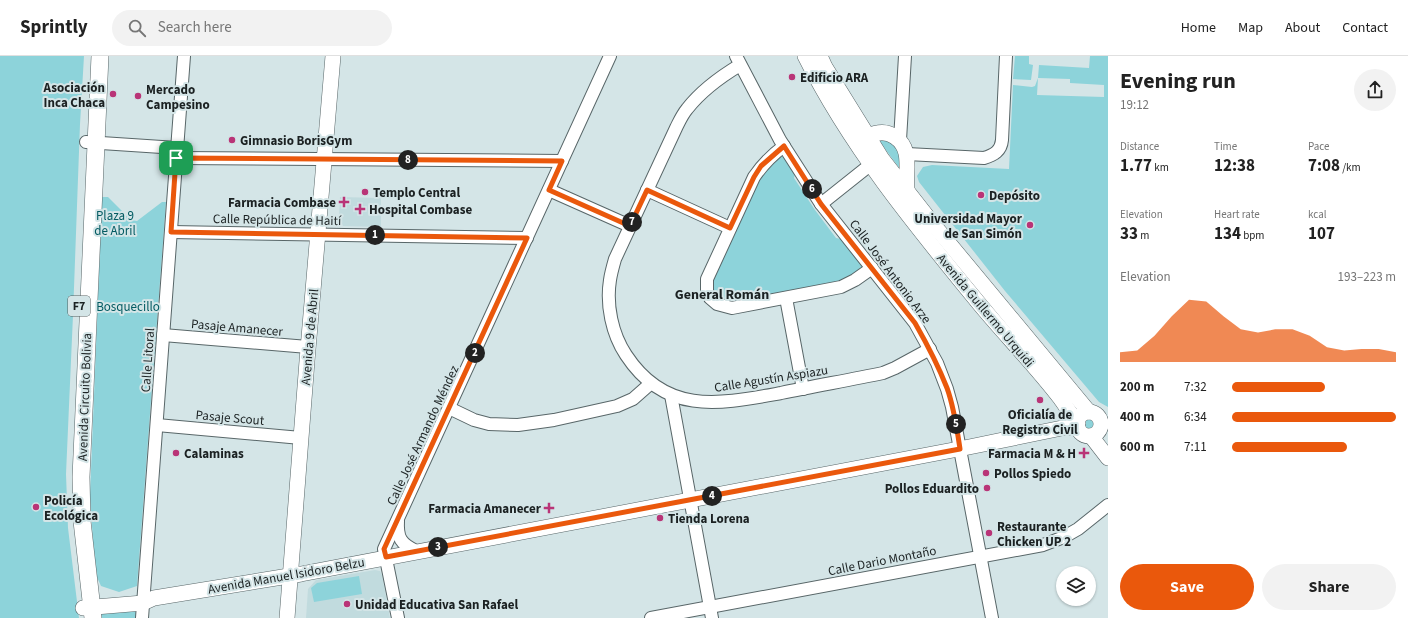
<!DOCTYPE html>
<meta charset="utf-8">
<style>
:root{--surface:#fff;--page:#f2f2f2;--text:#222;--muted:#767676;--line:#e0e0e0;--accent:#ea580c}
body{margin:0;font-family:"Source Sans 3",sans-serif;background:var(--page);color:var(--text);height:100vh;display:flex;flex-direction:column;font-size:15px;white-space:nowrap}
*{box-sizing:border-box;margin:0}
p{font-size:13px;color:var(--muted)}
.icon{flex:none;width:22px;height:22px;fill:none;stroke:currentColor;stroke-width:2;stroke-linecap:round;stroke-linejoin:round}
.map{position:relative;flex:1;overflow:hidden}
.drawer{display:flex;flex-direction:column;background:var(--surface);width:300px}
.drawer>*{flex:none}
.tools{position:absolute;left:1056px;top:510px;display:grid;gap:8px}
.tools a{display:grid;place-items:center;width:40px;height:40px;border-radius:50%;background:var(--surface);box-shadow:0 1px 3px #0004;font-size:20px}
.pin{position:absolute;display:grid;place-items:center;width:34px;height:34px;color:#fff;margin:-17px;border-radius:8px;box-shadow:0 2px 6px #0006}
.km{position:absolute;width:20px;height:20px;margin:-10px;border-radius:50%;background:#222;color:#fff;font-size:11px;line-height:20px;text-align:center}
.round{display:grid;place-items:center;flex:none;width:42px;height:42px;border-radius:21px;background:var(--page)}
.summary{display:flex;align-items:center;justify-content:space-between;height:68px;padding:0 12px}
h1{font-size:22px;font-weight:700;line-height:30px}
.metrics{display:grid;grid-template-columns:repeat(3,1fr);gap:6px;height:68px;padding:4px 12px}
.metrics div{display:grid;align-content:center}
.metrics b{font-size:17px;font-weight:700}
.metrics small{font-size:11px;font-weight:400}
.metrics p{font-size:11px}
.chart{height:112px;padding:8px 12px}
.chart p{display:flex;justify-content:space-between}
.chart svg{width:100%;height:72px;margin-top:4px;fill:var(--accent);opacity:.7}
.cta{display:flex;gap:8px;margin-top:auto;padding:8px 12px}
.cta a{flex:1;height:46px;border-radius:24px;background:var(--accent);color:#fff;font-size:16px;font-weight:700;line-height:46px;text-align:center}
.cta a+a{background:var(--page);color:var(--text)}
ul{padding:0 12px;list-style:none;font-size:13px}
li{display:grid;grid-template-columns:64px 48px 1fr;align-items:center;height:30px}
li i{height:10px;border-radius:5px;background:var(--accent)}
header{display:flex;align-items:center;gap:24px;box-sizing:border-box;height:56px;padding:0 20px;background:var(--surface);border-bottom:1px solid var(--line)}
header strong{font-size:19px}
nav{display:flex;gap:22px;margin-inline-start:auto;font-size:14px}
.search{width:280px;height:36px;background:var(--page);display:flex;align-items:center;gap:10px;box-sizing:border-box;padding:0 14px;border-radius:22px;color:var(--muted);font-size:15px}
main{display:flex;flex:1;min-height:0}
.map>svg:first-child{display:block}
.built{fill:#c1dbde}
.green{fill:#8dd3da;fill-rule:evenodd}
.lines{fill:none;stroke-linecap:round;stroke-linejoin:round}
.minor-casing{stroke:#586668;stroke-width:14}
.major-casing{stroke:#586668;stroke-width:16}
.highway-casing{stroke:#586668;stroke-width:18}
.minor{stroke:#fff;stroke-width:12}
.major{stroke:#fff;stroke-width:15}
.highway{stroke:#fff;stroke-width:17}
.route-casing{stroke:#fff;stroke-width:8}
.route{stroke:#ea580c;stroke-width:5}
.poi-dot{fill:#b93477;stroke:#d4e5e7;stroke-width:1.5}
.labels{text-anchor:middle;stroke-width:4;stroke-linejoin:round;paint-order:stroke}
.shield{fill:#d4e5e7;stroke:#525c5d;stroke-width:1}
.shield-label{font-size:12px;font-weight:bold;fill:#1b2122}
.poi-label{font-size:13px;font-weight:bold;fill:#1b2122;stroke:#d4e5e7;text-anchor:start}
.park-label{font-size:13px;fill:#035b62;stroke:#d4e5e7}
.street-label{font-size:13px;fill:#1b2122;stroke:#d4e5e7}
.neighbourhood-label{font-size:14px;font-weight:bold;fill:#1b2122;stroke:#d4e5e7}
</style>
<header>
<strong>Sprintly</strong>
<div class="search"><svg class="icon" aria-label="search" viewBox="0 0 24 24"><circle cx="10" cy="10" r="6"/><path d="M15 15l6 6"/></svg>Search here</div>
<nav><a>Home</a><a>Map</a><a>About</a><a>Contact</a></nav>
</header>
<main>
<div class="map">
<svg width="1108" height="562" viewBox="0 0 1108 562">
<rect width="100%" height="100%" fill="#d4e5e7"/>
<!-- built -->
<g class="built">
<polygon points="340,141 381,142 381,171 343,170 339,161"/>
<polygon points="375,514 380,515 382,519 390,562 306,562 308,533 316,524"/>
</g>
<!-- green -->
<g class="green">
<polygon points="0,0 84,0 80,68 73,259 66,418 68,472 79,562 0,562"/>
<polygon points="1015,0 1029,0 1029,8 1033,9 1031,24 1013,23"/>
<path d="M1090,0H1108V351L1099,346L1005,235L919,126L917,120L923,111L932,109L1009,113L1013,29L1032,31L1035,30L1038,22L1039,9L1089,12ZM1038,22L1070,23V27L1104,29V41L1037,39Z"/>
<polygon points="882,80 900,90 900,113 877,82"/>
<polygon points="779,101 784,101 796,114 794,122 815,154 836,182 846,184 862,206 863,211 860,215 839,227 731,248 724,247 713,238 711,221 749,140 766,112"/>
<polygon points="102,141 108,141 131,164 137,165 162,146 166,146 137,530 119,536 101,530 95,517 90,439"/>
<circle cx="1090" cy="368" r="6"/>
<polygon points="359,520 362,538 314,546 311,532 317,527"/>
<polygon points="135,554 137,557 136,562 100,562 99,555"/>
</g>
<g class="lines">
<!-- minor casing -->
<g class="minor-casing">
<g id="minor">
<polyline points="736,0 780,84 821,148 915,267 937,307 947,333 952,351 992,562"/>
<path d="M740,9C720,21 701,35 687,53C682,59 679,66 676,72L615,203C613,210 611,217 610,224C606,249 612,278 626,299C666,360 720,348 781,337C815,330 849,324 883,317L895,312L930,293"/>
<polyline points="900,84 905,0"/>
<polyline points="86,86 177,92"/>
<path d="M784,90C772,99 763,108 754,121L707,223V235L710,242L717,248L732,252L841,231L855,224L872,212"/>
<path d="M907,98L984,102C994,99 1001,95 1002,84L1006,0"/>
<polyline points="176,102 562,105"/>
<polyline points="549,134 630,170"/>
<polyline points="647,134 730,172"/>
<polyline points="821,148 870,109"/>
<polyline points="171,176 527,182"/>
<polyline points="786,242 803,333"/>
<polyline points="163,279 308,291"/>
<polyline points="671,339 712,562"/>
<polyline points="449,352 474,364 489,368 518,369 554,364 617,350 633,343 650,328"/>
<polyline points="157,369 301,382"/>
<path d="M398,465C397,482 401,488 416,495"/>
<polyline points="142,562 184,0"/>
<polyline points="398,562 384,493 610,0"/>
<polyline points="651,562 1043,489 1064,481 1078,473 1108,449"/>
</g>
</g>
<!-- major casing -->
<g class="major-casing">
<g id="major">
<path d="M805,0C850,90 914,168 977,245C1004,278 1034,308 1060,342C1066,350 1071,359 1078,367"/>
<polyline points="820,0 825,11 882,103 933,168 1089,356"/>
<path d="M868,80C877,76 887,75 895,81C913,93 905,115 907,134"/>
<circle cx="1089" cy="368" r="12"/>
<polyline points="1091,380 1108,402"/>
<polyline points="83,552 143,547 154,542 301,518 969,391 1062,372 1078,371"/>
<polyline points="287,562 307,305 333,0"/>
</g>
</g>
<!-- highway casing -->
<g class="highway-casing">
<polyline id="highway" points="93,562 82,465 81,421 100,0"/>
</g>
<!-- minor -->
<use href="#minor" class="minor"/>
<!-- major -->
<use href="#major" class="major"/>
<!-- highway -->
<use href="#highway" class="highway"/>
</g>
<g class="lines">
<!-- route casing -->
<g class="route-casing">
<path id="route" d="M784,90L821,148L915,267C927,288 938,309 947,332C954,351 957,373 960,393L386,501L384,493L527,182L171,176L176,102L562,105L549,134L630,170L647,134L730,172L754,121L761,110Z"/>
</g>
<!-- route -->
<use href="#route" class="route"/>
</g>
<!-- markers -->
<g class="poi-dot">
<circle cx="792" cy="21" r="4"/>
<circle cx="113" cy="38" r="4"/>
<circle cx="138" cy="40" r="4"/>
<circle cx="232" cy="84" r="4"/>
<circle cx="365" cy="136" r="4"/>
<circle cx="981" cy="139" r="4"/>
<path d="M342 140h4v4h4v4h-4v4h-4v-4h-4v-4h4z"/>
<path d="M358 147h4v4h4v4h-4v4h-4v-4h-4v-4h4z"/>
<circle cx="1030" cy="169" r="4"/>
<circle cx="1040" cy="344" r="4"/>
<circle cx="176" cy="397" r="4"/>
<path d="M1082 391h4v4h4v4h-4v4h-4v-4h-4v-4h4z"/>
<circle cx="986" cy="417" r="4"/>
<circle cx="987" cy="432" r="4"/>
<circle cx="36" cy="451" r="4"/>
<path d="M547 446h4v4h4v4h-4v4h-4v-4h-4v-4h4z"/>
<circle cx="660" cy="462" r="4"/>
<circle cx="989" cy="477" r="4"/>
<circle cx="347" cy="548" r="4"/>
</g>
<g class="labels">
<!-- shield labels -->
<rect class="shield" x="68" y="240" width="22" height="20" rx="3"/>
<g class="shield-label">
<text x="79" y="254">F7</text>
</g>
<!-- poi labels -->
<g class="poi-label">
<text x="800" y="26">Edificio ARA</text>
<text x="105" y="36" text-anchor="end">Asociación<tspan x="105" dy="15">Inca Chaca</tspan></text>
<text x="146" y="38">Mercado<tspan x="146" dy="15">Campesino</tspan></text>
<text x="240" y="89">Gimnasio BorisGym</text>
<text x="373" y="141">Templo Central</text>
<text x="989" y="144">Depósito</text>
<text x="336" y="151" text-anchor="end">Farmacia Combase</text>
<text x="369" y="158">Hospital Combase</text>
<text x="1022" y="167" text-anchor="end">Universidad Mayor<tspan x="1022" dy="15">de San Simón</tspan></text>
<text x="1040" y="363" text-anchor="middle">Oficialía de<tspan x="1040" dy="15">Registro Civil</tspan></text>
<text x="184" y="402">Calaminas</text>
<text x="1076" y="402" text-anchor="end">Farmacia M &amp; H</text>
<text x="994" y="422">Pollos Spiedo</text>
<text x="979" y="437" text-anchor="end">Pollos Eduardito</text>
<text x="44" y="449">Policía<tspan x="44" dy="15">Ecológica</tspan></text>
<text x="541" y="457" text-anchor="end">Farmacia Amanecer</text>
<text x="668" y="467">Tienda Lorena</text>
<text x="997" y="475">Restaurante<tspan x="997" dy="15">Chicken UP 2</tspan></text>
<text x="355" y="553">Unidad Educativa San Rafael</text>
</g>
<!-- park labels -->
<g class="park-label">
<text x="115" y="164">Plaza 9<tspan x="115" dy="15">de Abril</tspan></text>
<text x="128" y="255">Bosquecillo</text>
</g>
<!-- street labels -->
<g class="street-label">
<text transform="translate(277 163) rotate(1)" y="5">Calle República de Haití</text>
<text transform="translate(891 215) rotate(53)" y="5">Calle José Antonio Arze</text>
<text transform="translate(986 254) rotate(50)" y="5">Avenida Guillermo Urquidi</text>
<text transform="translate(237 271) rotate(5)" y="5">Pasaje Amanecer</text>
<text transform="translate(309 281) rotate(-85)" y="5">Avenida 9 de Abril</text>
<text transform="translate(147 304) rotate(-86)" y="5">Calle Litoral</text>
<text transform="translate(771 322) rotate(-9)" y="5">Calle Agustín Aspiazu</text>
<text transform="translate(84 341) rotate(-88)" y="5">Avenida Circuito Bolivia</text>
<text transform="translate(230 361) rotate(5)" y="5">Pasaje Scout</text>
<text transform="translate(422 379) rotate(-65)" y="5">Calle José Armando Méndez</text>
<text transform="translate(882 504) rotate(-11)" y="5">Calle Dario Montaño</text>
<text transform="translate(286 519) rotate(-10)" y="5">Avenida Manuel Isidoro Belzu</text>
</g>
<!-- neighbourhood labels -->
<g class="neighbourhood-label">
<text x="722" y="243">General Román</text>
</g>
</g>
</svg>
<div class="tools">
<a><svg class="icon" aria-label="layers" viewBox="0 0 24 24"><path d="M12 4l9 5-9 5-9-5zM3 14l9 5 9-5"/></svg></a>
</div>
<div class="pin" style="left:176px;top:102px;background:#1e9e55"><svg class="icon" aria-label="arrive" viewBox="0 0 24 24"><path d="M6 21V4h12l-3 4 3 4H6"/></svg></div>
<b class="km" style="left:375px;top:179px">1</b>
<b class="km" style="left:475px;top:297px">2</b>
<b class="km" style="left:438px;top:491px">3</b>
<b class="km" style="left:712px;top:440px">4</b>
<b class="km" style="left:956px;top:368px">5</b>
<b class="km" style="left:812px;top:133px">6</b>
<b class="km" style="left:632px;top:166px">7</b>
<b class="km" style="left:408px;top:104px">8</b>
</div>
<section class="drawer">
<div class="summary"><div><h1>Evening run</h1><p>19:12</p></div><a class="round"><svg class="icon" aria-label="share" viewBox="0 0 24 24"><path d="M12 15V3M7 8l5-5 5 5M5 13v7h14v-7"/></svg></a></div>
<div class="metrics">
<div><p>Distance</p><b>1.77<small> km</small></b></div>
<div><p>Time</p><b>12:38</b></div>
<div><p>Pace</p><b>7:08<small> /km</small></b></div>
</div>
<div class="metrics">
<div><p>Elevation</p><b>33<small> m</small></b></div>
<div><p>Heart rate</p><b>134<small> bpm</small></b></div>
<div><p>kcal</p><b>107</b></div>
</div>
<div class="chart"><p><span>Elevation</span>193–223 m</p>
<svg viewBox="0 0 160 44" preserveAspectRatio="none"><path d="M0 44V38L10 37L20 28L30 16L40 6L50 7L60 16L70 24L80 26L90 24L100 24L110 28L120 35L130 37L140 36L150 36L160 38V44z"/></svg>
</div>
<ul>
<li><b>200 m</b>7:32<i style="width:57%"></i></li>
<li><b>400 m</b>6:34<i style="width:100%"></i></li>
<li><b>600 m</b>7:11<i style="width:70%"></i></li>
</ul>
<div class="cta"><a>Save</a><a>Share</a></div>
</section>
</main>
